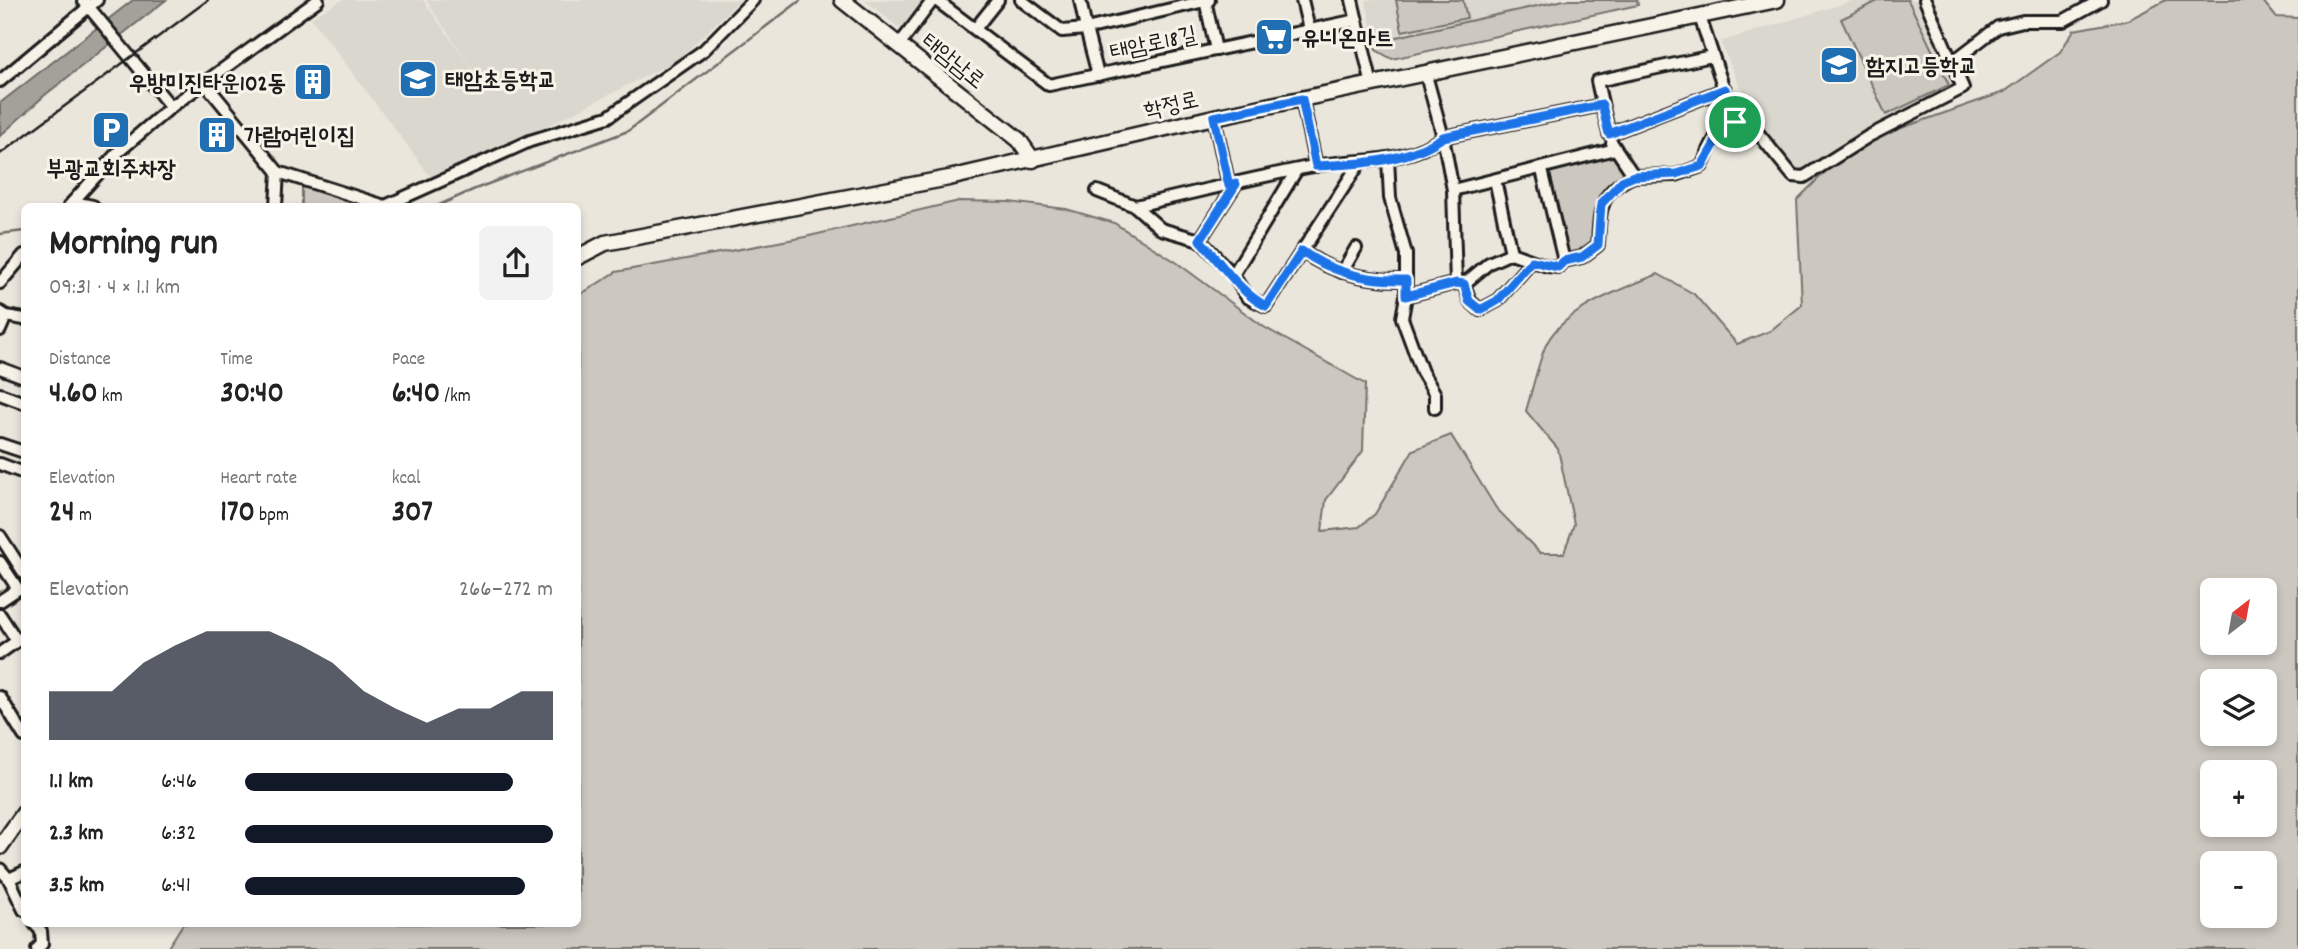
<!DOCTYPE html>
<meta charset="utf-8">
<style>
:root{--surface:#fff;--page:#f2f2f2;--text:#222;--muted:#767676;--accent:#111827}
body{margin:0;font-family:Dekko,"Poor Story",sans-serif;background:var(--page);color:var(--text);height:100vh;display:flex;flex-direction:column;font-size:26px;white-space:nowrap}
*{box-sizing:border-box;margin:0}
p{font-size:23px;color:var(--muted)}
.icon{flex:none;width:38px;height:38px;fill:none;stroke:currentColor;stroke-width:2;stroke-linecap:round;stroke-linejoin:round}
.map{position:relative;flex:1;overflow:hidden}
.drawer{position:absolute;left:21px;top:203px;width:560px;height:724px;display:flex;flex-direction:column;background:var(--surface);border-radius:10px;box-shadow:0 4px 10px #0003}
.drawer>*{flex:none}
.needle{width:46px;rotate:31deg}
.controls{position:absolute;left:2200px;top:578px;display:grid;gap:14px}
.controls a{display:grid;place-items:center;width:77px;height:77px;border-radius:10px;background:var(--surface);box-shadow:0 4px 10px #0003;font-size:35px}
.pin{position:absolute;display:grid;place-items:center;width:60px;height:60px;color:#fff;margin:-30px;border:4px solid #fff;border-radius:50%;box-shadow:0 2px 7px #0007}
.round{display:grid;place-items:center;flex:none;width:74px;height:74px;border-radius:10px;background:var(--page)}
.overview{display:flex;align-items:center;justify-content:space-between;height:119px;padding:0 28px}
h1{font-size:38px;font-weight:800;line-height:52px}
.metrics{display:grid;grid-template-columns:repeat(3,1fr);gap:10px;height:119px;padding:7px 28px}
.metrics div{display:grid;align-content:center}
.metrics b{font-size:30px;font-weight:800}
.metrics small{font-size:19px;font-weight:400}
.metrics p{font-size:19px}
.chart{height:196px;padding:14px 28px}
.chart p{display:flex;justify-content:space-between}
.chart svg{width:100%;height:126px;margin-top:7px;fill:var(--accent);opacity:.7}
ul{padding:0 28px;list-style:none;font-size:23px}
li{display:grid;grid-template-columns:112px 84px 1fr;align-items:center;height:52px}
li i{height:18px;border-radius:9px;background:var(--accent)}
.map>svg:first-child{display:block}
.built{fill:#dad7ce}
.green{fill:#ccc8c0;stroke:#74726e;stroke-width:2;fill-rule:evenodd}
.water{fill:#a3a19a;stroke:#6d6c68;stroke-width:2}
.lines{fill:none;stroke-linecap:round;stroke-linejoin:round}
.stream{stroke:#6d6c68;stroke-width:2.5}
.street-casing{stroke:#1c1c1c;stroke-width:16}
.secondary-casing{stroke:#1c1c1c;stroke-width:19}
.street{stroke:#f7f3e8;stroke-width:10}
.secondary{stroke:#f7f3e8;stroke-width:14}
.rail{stroke:#1c1c1c;stroke-width:2.5}
.route-casing{stroke:#fff;stroke-width:14}
.route{stroke:#1a73e8;stroke-width:9}
.labels{text-anchor:middle;stroke-width:6;stroke-linejoin:round;paint-order:stroke}
.poi-label{font-size:23px;font-weight:bold;fill:#1c1c1c;stroke:#f7f3e8;text-anchor:start}
.street-label{font-size:23px;fill:#1c1c1c;stroke:#f7f3e8}
</style>
<div class="map">
<svg width="2298" height="949" viewBox="0 0 2298 949">
<rect width="100%" height="100%" fill="#eae6dc"/>
<filter id="ink" filterUnits="userSpaceOnUse"><feTurbulence type="fractalNoise" baseFrequency=".0143" numOctaves="2"/><feDisplacementMap in="SourceGraphic" scale="14" xChannelSelector="R" yChannelSelector="G"/><feConvolveMatrix kernelMatrix="1 2 1 2 8 2 1 2 1" color-interpolation-filters="sRGB"/></filter>
<g filter="url(#ink)">
<!-- built -->
<g class="built">
<polygon points="342,0 423,0 478,77 426,0 740,0 679,59 522,139 431,177 311,18"/>
<polygon points="865,0 924,0 905,24 898,27"/>
<polygon points="1366,0 1564,0 1374,42"/>
<polygon points="1855,0 1918,0 1959,88 1858,136 1793,174 1755,120 1720,42"/>
</g>
<!-- green -->
<g class="green">
<polygon points="1396,0 1463,0 1467,18 1402,31"/>
<polygon points="1564,0 1637,0 1638,5 1392,59 1376,50 1374,42"/>
<polygon points="1880,0 1908,0 1949,85 1886,115 1841,19"/>
<path d="M2166,0H2262L2276,17L2298,18V949H167L183,924H578V296L616,272L805,237L959,201L1009,202L1066,209L1114,223L1176,262L1264,327L1365,384L1363,451L1326,500L1322,531L1359,527L1375,514L1413,450L1451,435L1496,508L1540,553H1564L1574,524L1558,449L1526,411C1532,390 1537,368 1545,347C1560,310 1623,289 1658,274L1694,294L1737,344L1770,331L1802,305L1797,200L1828,169L1862,142L2004,92L2060,52L2074,30L2128,20ZM2212,590H2264V642H2212ZM2212,681H2264V733H2212ZM2212,772H2264V824H2212ZM2212,863H2264V915H2212Z"/>
<polygon points="1613,153 1630,177 1611,190 1596,244 1567,258 1545,172"/>
<polygon points="302,180 385,206 302,206"/>
</g>
<!-- water -->
<polygon class="water" points="133,0 166,0 45,95 0,136 0,103"/>
<g class="lines">
<!-- stream -->
<g class="stream">
<polyline points="437,206 475,189 628,131 801,0"/>
<polyline points="0,234 24,231"/>
</g>
<!-- street casing -->
<g class="street-casing">
<g id="street">
<polyline points="83,0 171,107"/>
<polyline points="936,0 1049,85 1357,20"/>
<polyline points="1021,0 1062,31 1086,29 1080,0"/>
<polyline points="1205,0 1216,50"/>
<polyline points="1302,0 1309,29"/>
<polyline points="1352,0 1372,85"/>
<polyline points="1700,17 1735,122 1758,133 1793,176 1804,177 1869,136 1963,88 1925,0"/>
<polyline points="975,29 998,0"/>
<polyline points="899,45 933,0"/>
<polyline points="1712,56 1597,81 1609,134 1725,89"/>
<polyline points="1951,63 1998,27 2023,21 2063,21 2101,0"/>
<polyline points="1098,75 1086,29 1209,0"/>
<polyline points="0,81 97,0"/>
<polyline points="204,82 278,172 276,206"/>
<polyline points="1302,99 1316,166"/>
<polyline points="1602,105 1443,137 1453,190 1615,149"/>
<polyline points="1214,117 1229,186"/>
<path d="M1612,143L1634,176L1676,175L1702,166C1710,150 1716,126 1735,122"/>
<polyline points="1388,158 1390,198 1406,254 1406,296 1456,283"/>
<polyline points="278,172 385,206"/>
<polyline points="1453,190 1456,283 1464,284 1489,263 1511,253 1495,180"/>
<polyline points="1097,191 1135,206 1161,229 1200,240 1233,275 1247,297 1266,306 1359,164"/>
<polyline points="73,202 93,206"/>
<polyline points="69,206 117,153 171,107 318,0"/>
<polyline points="385,206 530,141 608,117 704,50 753,0"/>
<path d="M1135,206C1195,193 1254,177 1314,166C1359,158 1405,165 1443,137L1426,75"/>
<polyline points="1200,240 1236,184"/>
<path d="M1302,251C1333,274 1368,281 1406,280"/>
<polyline points="1511,253 1547,266 1558,267 1564,261 1542,170"/>
<path d="M1564,261L1582,257L1598,245C1600,211 1598,192 1634,176"/>
<polyline points="1342,272 1356,248"/>
<polyline points="1233,275 1296,171"/>
<polyline points="0,283 24,255"/>
<polyline points="1464,284 1470,301 1480,310 1497,301 1532,261"/>
<polyline points="1406,296 1402,318 1422,372 1435,394 1435,408"/>
<polyline points="0,312 6,316 0,330"/>
<polyline points="6,316 24,319"/>
<polyline points="0,368 24,377"/>
<polyline points="0,394 24,403"/>
<polyline points="0,444 24,452"/>
<polyline points="0,464 24,473"/>
<polyline points="0,536 24,573"/>
<polyline points="0,562 18,589 0,601"/>
<polyline points="0,615 17,641"/>
<polyline points="0,653 24,636"/>
<polyline points="0,697 24,736"/>
<polyline points="0,869 9,879 24,872"/>
<polyline points="9,879 24,910"/>
<polyline points="35,924 41,931 42,944 37,949"/>
</g>
</g>
<!-- secondary casing -->
<g class="secondary-casing">
<g id="secondary">
<polyline points="842,0 1019,140 1033,160"/>
<polyline points="578,257 605,243 949,178 1214,117 1777,0"/>
<polyline points="0,847 24,813"/>
</g>
</g>
<!-- street -->
<use href="#street" class="street"/>
<!-- secondary -->
<use href="#secondary" class="secondary"/>
<!-- rail -->
<polyline class="rail" points="0,154 208,0"/>
</g>
</g>
<g class="lines" filter="url(#ink)">
<!-- route casing -->
<g class="route-casing">
<path id="route" d="M1725,89L1735,122L1726,124L1702,166L1676,174L1634,176L1622,181L1601,204L1598,245L1582,257L1564,261L1558,267L1532,261L1497,301L1480,310L1469,301L1464,284L1456,283L1406,296V280C1368,281 1333,274 1302,251L1266,306C1241,294 1220,262 1200,240L1236,184L1229,186L1214,117L1302,99L1316,166C1359,164 1408,162 1443,137L1602,105L1609,134Z"/>
</g>
<!-- route -->
<use href="#route" class="route"/>
</g>
<!-- icons -->
<defs>
<g id="supermarket-square" transform="scale(2.0125)"><rect x="-9" y="-9" width="18" height="18" rx="4" fill="#1f6fb2" stroke="#f7f3e8"/><path d="M-6-5.5h2.5l.6 2H6L4.5 2H-2.5L-4.4-4H-6ZM-1.5 3.2a1.3 1.3 0 1 0 .1 0ZM3 3.2a1.3 1.3 0 1 0 .1 0Z" fill="#fff"/></g>
<g id="school-square" transform="scale(2.0125)"><rect x="-9" y="-9" width="18" height="18" rx="4" fill="#1f6fb2" stroke="#f7f3e8"/><path d="M0-5L7-2L0 1L-7-2ZM-4 1L0 2.5L4 1V4Q0 6-4 4Z" fill="#fff"/></g>
<g id="building-square" transform="scale(2.0125)"><rect x="-9" y="-9" width="18" height="18" rx="4" fill="#1f6fb2" stroke="#f7f3e8"/><path d="M-4-6H4V6H1V3H-1V6H-4ZM-2.5-4.3h1.7v1.8h-1.7ZM.8-4.3h1.7v1.8H.8ZM-2.5-1h1.7V.8h-1.7ZM.8-1h1.7V.8H.8Z" fill="#fff"/></g>
<g id="parking-square" transform="scale(2.0125)"><rect x="-9" y="-9" width="18" height="18" rx="4" fill="#1f6fb2" stroke="#f7f3e8"/><path d="M-3.5-5.5H1a3.5 3.5 0 0 1 0 7H-1V5.5H-3.5ZM-1-3.4V-.6H.8a1.4 1.4 0 0 0 0-2.8Z" fill="#fff"/></g>
</defs>
<g fill-rule="evenodd">
<use href="#supermarket-square" x="1274" y="37"/>
<use href="#school-square" x="1839" y="65"/>
<use href="#school-square" x="418" y="79"/>
<use href="#building-square" x="313" y="82"/>
<use href="#parking-square" x="111" y="130"/>
<use href="#building-square" x="217" y="135"/>
</g>
<g class="labels">
<!-- poi labels -->
<g class="poi-label">
<text x="1301" y="45">유니온마트</text>
<text x="1866" y="73">함지고등학교</text>
<text x="445" y="87">태암초등학교</text>
<text x="286" y="90" text-anchor="end">우방미진타운102동</text>
<text x="244" y="143">가람어린이집</text>
<text x="111" y="176" text-anchor="middle">부광교회주차장</text>
</g>
<!-- street labels -->
<g class="street-label">
<text transform="translate(1153 42) rotate(-12)" y="8">태암로18길</text>
<text transform="translate(954 60) rotate(39)" y="8">태암남로</text>
<text transform="translate(1171 104) rotate(-13)" y="8">학정로</text>
</g>
</g>
</svg>
<div class="controls">
<a><svg class="needle" viewBox="-14 -14 28 28"><path d="M0-13l5 13h-10z" fill="#e53935"/><path d="M0 13l5-13h-10z" fill="#767676"/></svg></a>
<a><svg class="icon" aria-label="layers" viewBox="0 0 24 24"><path d="M12 4l9 5-9 5-9-5zM3 14l9 5 9-5"/></svg></a>
<a>+</a>
<a>−</a>
</div>
<div class="pin" style="left:1735px;top:122px;background:#1e9e55"><svg class="icon" aria-label="arrive" viewBox="0 0 24 24"><path d="M6 21V4h12l-3 4 3 4H6"/></svg></div>
<section class="drawer">
<div class="overview"><div><h1>Morning run</h1><p>09:31 · 4 × 1.1 km</p></div><a class="round"><svg class="icon" aria-label="share" viewBox="0 0 24 24"><path d="M12 15V3M7 8l5-5 5 5M5 13v7h14v-7"/></svg></a></div>
<div class="metrics">
<div><p>Distance</p><b>4.60<small> km</small></b></div>
<div><p>Time</p><b>30:40</b></div>
<div><p>Pace</p><b>6:40<small> /km</small></b></div>
</div>
<div class="metrics">
<div><p>Elevation</p><b>24<small> m</small></b></div>
<div><p>Heart rate</p><b>170<small> bpm</small></b></div>
<div><p>kcal</p><b>307</b></div>
</div>
<div class="chart"><p><span>Elevation</span>266–272 m</p>
<svg viewBox="0 0 160 44" preserveAspectRatio="none"><path d="M0 44V27L10 27L20 27L30 17L40 11L50 6L60 6L70 6L80 11L90 17L100 27L110 33L120 38L130 33L140 33L150 27L160 27V44z"/></svg>
</div>
<ul>
<li><b>1.1 km</b>6:46<i style="width:87%"></i></li>
<li><b>2.3 km</b>6:32<i style="width:100%"></i></li>
<li><b>3.5 km</b>6:41<i style="width:91%"></i></li>
</ul>
</section>
</div>
